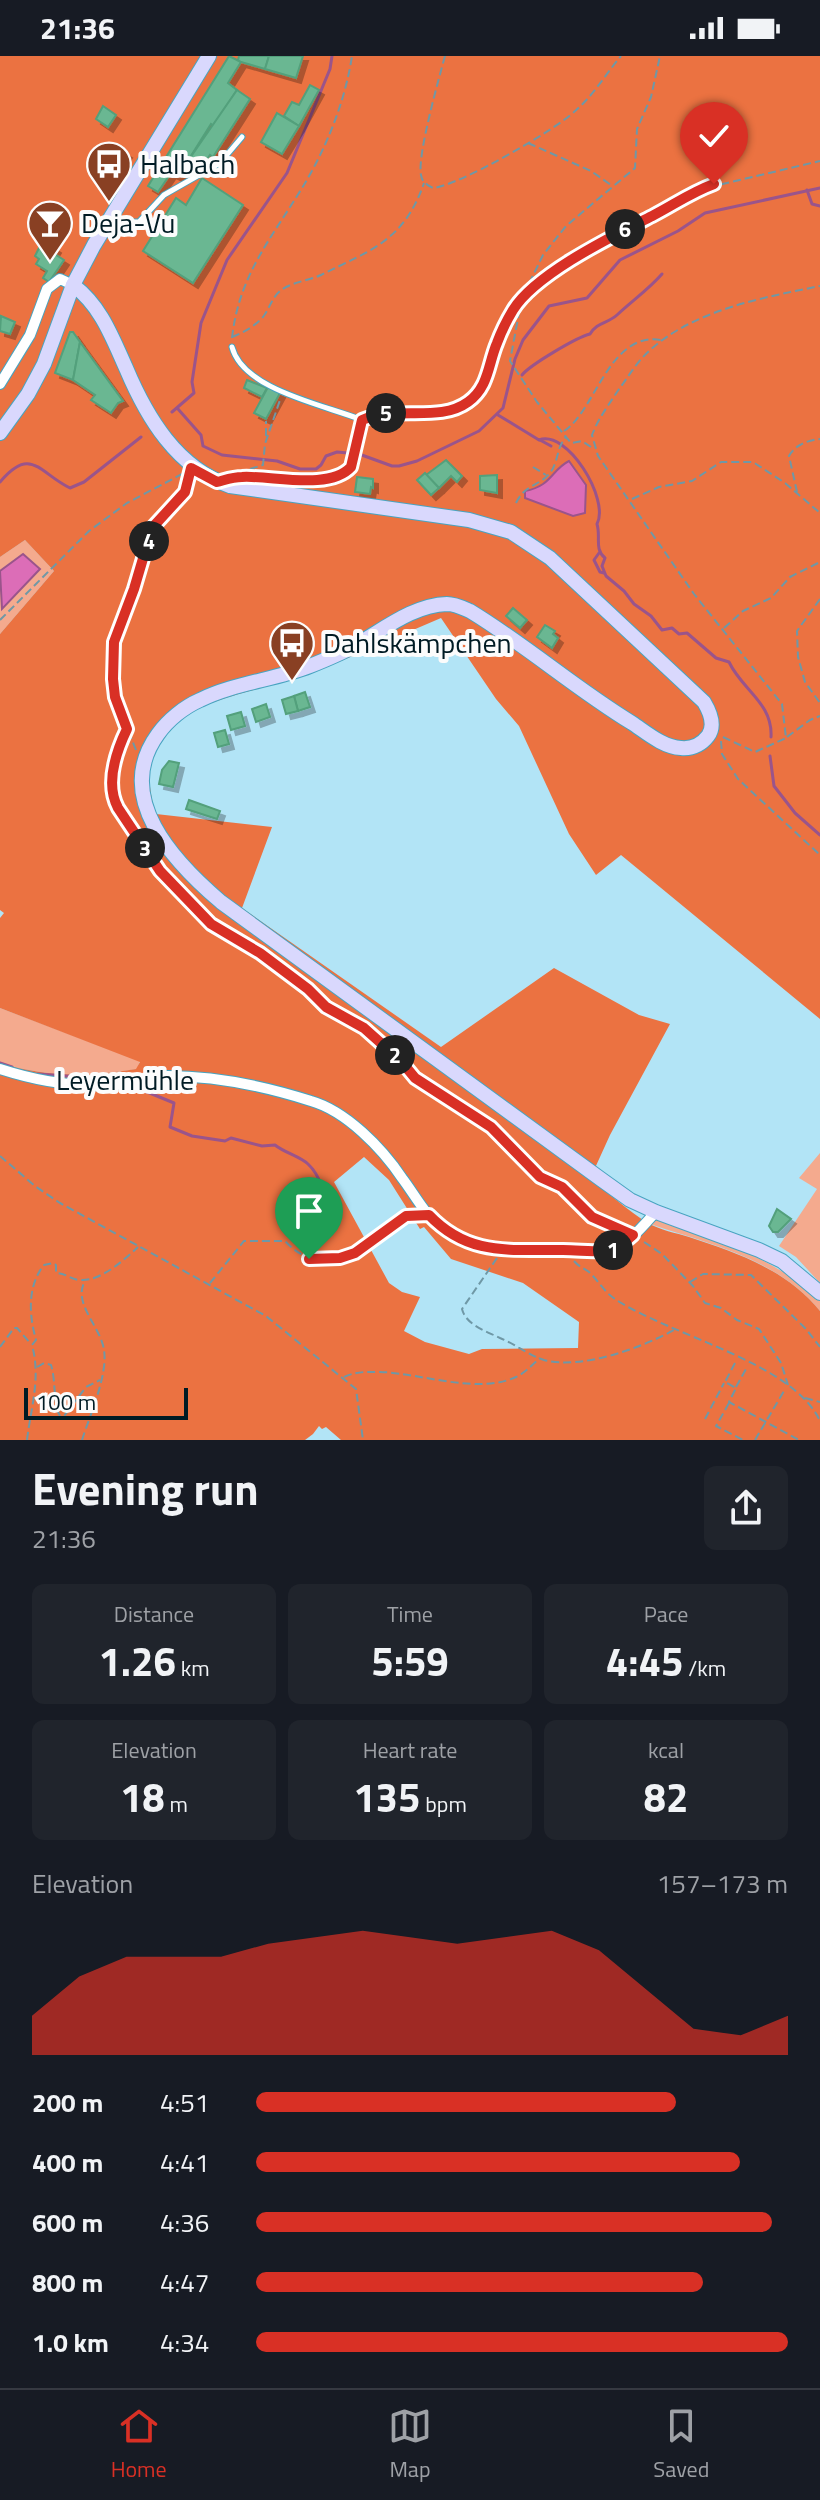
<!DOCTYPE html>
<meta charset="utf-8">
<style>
:root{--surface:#171b24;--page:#20242c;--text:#f1f3f6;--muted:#9ea1a6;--line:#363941;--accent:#d93025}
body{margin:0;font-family:"Titillium Web",sans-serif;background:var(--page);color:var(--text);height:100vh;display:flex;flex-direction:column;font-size:30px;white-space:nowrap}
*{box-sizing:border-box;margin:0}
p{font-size:26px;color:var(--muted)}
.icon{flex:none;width:44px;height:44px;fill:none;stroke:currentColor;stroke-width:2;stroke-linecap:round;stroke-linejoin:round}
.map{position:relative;height:1384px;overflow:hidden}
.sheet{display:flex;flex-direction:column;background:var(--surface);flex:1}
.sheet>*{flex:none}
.scale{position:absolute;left:24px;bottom:20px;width:164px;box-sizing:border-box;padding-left:8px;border:4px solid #001b24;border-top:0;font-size:22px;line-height:28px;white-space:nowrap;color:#001b24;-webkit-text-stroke:6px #fcfcfc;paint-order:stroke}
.pin{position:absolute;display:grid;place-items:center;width:68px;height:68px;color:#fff;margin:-82px -34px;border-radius:50% 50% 50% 0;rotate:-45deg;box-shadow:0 0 8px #0007}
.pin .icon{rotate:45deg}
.km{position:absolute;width:40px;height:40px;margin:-20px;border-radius:50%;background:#222;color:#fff;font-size:22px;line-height:40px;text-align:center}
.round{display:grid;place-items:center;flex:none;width:84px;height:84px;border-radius:12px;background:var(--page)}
.head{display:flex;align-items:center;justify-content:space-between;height:136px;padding:0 32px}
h1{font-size:44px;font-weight:700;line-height:60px}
.metrics{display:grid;grid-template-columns:repeat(3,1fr);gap:12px;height:136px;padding:8px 32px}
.metrics div{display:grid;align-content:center;border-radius:12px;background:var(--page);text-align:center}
.metrics b{font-size:40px;font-weight:700}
.metrics small{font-size:22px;font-weight:400}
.metrics p{font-size:22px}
.chart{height:224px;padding:16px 32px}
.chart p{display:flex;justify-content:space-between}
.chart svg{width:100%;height:144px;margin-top:8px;fill:var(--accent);opacity:.7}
ul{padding:0 32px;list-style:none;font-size:26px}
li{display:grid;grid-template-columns:128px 96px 1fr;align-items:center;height:60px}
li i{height:20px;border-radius:10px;background:var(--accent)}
.status{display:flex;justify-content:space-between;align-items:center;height:56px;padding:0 40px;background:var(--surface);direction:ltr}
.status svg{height:22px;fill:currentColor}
.dock{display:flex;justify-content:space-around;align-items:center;height:112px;border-top:2px solid var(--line);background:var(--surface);font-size:22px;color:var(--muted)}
.dock a{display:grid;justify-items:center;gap:4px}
.dock .selected{color:var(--accent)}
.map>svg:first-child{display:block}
.green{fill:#f4aa8e}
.forest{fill:#eb7241;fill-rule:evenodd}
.water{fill:#dc6db7;stroke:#9a548b;stroke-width:2}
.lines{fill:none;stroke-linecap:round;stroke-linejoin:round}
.stream{stroke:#9a548b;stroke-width:3}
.building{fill:#6ab792;stroke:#52a07b;stroke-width:2;filter:url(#shadow)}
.service-casing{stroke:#48a4c0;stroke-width:7}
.minor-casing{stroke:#48a4c0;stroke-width:12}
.secondary-casing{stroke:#48a4c0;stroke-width:16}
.path{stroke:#6f98a6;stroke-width:2;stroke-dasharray:8 4;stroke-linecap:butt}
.service{stroke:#fff;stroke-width:5}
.minor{stroke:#fff;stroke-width:10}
.secondary{stroke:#d9d8fd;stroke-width:14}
.route-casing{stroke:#fff;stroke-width:16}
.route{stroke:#d93025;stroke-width:10}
.labels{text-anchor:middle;stroke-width:8;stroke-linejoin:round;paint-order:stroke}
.poi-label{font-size:28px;fill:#001b24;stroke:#fcfcfc;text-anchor:start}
.street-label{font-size:28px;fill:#001b24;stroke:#fcfcfc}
</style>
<div class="status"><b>21:36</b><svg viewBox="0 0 49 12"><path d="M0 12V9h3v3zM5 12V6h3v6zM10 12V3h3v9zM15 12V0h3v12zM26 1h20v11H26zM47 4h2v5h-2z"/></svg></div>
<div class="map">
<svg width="820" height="1384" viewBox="0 0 820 1384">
<defs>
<filter id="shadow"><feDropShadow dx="5" dy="5" stdDeviation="0" flood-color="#0004"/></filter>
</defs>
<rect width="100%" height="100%" fill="#b2e4f6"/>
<!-- green -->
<g class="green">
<polygon points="25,484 54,515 0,578 0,501"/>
<path d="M0,952L140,1005L137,1013C90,1021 45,1021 0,1007Z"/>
<polygon points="820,1097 820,1227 796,1201 779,1190 817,1133 799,1122"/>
<path d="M655,1163C716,1184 772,1199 820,1245V1255C778,1203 710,1188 650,1168Z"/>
</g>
<!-- forest -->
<path class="forest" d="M0,0H820V963L621,799L596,819L569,778L519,670L496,643L441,562C396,581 351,602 305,619C234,644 121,647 156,758L272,771L242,852L441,991L554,912L639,959L670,968L610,1079L590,1123C609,1137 628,1155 648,1167C660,1174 676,1177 689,1181C738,1197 787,1214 820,1255V1384H341L326,1371L322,1373L319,1370L313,1378L305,1384H0V1007C45,1021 90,1021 136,1013L140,1006L0,952V862L4,857L0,854V578L54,515L25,484L0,501ZM364,1101L389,1124L420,1173L424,1171L451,1203L523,1227L579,1266L578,1292L482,1293L469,1298L425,1286L404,1275L420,1241L402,1236L389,1227L334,1126Z"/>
<!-- water -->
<g class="water">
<path d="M569,405L586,429L585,457L573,460L525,442V435C552,430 551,414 569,405Z"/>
<polygon points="23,498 40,513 2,553 0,515"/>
</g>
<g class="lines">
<!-- stream -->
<g class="stream">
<polyline points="807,134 812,148 820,150"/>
<path d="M522,319C530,309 577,281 590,278C597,266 607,268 617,259C632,245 649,233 662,218"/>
<polyline points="178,353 201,379 203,390 222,399 277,405 300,413 316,413 321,409 326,400 337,396 359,398 392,410 399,410 417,405 479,375 503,352 515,303 523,284 549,250 587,242 620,204 678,175 705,157 820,132"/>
<polyline points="172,356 194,337 192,326 201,267 227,204 287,117 330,13 332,0"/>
<path d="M498,359L539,384C567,373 610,443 597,468C601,481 594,493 605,502L602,510L606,520L624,535L634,548L651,560L662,574L672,572L679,578L687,577L716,602L729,606C742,634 773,647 771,681"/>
<polyline points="540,384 551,390"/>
<path d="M0,426C31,389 39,417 70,432L84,426L141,381"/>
<polyline points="599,497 594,504 600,516 604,517"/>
<polyline points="770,700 774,730 795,757 820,779"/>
<polyline points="0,1007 12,1011"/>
<polyline points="38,1018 93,1022 125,1021"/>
<path d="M135,1031L174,1047L170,1071L192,1080L225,1085L231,1082L262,1090L275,1089C285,1097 299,1100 308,1108C325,1124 325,1148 330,1169"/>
</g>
</g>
<!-- building -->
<g class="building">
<polygon points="229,0 241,6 228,27 237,34 214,70 211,68 179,119 177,120 171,117 158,136 148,130"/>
<polygon points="239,0 269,0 265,13 241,6 238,4"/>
<polygon points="269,0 303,0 296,22 265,13"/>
<polygon points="310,29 319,34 299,70 284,60 292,46 299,49"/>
<polygon points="237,34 250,43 213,101 210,99 202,111 190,102"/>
<polygon points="103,50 116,59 108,71 96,63"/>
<polygon points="277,57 299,70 282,98 261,86"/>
<polygon points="113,88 127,97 111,120 98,112"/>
<polygon points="202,122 243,149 193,227 143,195 176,142 186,149"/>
<polygon points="43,184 56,192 53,197 64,204 49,226 43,222 47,215 36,208 39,203 35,200"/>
<polygon points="1,260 15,266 10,278 0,275"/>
<polygon points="70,276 73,276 80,286 73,324 55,317"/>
<polygon points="80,286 123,345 118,347 111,357 91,344 95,339 73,324"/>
<polygon points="247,324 267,332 262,341 244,332"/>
<polygon points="268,331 280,337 266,363 254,357"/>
<polygon points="446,404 462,420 457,426 451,420 439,432 426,419"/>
<polygon points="425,417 439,432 431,439 417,424"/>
<polygon points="497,419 497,437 480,434 480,420"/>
<polygon points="357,421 373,423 373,432 371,431 370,438 355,436"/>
<polygon points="513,552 527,564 520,572 506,560"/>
<polygon points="545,569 555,575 553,578 558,582 552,592 537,581"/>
<polygon points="305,636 310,651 298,655 294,640"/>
<polygon points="294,640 298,655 286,658 282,644"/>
<polygon points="266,648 270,661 256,666 252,653"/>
<polygon points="241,656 245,670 231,674 227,660"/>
<polygon points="225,674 229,688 218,691 214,677"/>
<polygon points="169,705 179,707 173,731 159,728 162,714"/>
<polygon points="189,744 220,755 217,763 186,753"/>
<polygon points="777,1153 791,1163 778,1176 773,1176 769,1170"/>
</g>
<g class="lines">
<!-- service casing -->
<g class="service-casing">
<g id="service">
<polyline points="112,161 122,166 139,166 164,139 220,107 242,81"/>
<path d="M226,424C260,416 326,437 351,411L362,364C325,349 243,334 232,291"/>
</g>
</g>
<!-- minor casing -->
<g class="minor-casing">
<g id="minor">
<polyline points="0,328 30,279 47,233 60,223 73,229"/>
<path d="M0,1013C34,1024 72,1031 107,1029C128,1028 147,1021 168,1020C214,1020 267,1031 311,1045C346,1055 382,1092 402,1122C415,1139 426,1161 444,1174C477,1196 518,1195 555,1194C571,1194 588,1198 604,1196C626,1193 641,1171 656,1156"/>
</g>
</g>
<!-- secondary casing -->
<g class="secondary-casing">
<g id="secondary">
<path d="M73,229C101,250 112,281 126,312C147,362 177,412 230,430L469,464L511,476L550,502L704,646C710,656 716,669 708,680C701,689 692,693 681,692C663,691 647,677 632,667C576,633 526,589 470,555C463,552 455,548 447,548C413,549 383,574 354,590C340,598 325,604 310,610C275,624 234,627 200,644C184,651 168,664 158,678C112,741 174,806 221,846L602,1124L630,1144L656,1156L759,1194L782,1205L820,1237"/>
<polyline points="0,377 28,338 44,308 73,229 94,189 209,0"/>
</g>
</g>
<!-- path -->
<g class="path">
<path d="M445,0C439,22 417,100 421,119C422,126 427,129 433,132C460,129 552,76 574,56C593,40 605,19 621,0"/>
<polyline points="528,87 591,115 611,129"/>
<polyline points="524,238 543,199 566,170 635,112 637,73 651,41 660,0"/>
<path d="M232,281C243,277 255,270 263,261C270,252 271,243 280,235C291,226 308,225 321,219C371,194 404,185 424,127"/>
<path d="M232,282C239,219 271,183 302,132C326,93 345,46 352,0"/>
<path d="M371,360C396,351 421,362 444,356C488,345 484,320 497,287C502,272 511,256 521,243"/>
<path d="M564,375C595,356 609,275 661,284"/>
<polyline points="266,380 266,365"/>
<polyline points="591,391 582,385 571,387 537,346 510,305 522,241 540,226 623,174 697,134 820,105"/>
<polyline points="533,411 546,419"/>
<polyline points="250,413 263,409 265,388 280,344"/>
<path d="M797,436L789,400C795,389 808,384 820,383"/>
<polyline points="632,443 659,431 692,425 721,406 753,406 785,427 820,457"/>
<path d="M516,447C525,428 538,431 550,417C559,405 556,392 566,381"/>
<polyline points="820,543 797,575 798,601 805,626 820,647"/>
<polyline points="0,564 89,475 127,447 184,417"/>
<polyline points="724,572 743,555 771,542 790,521 820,506"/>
<polyline points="127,673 115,699 114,744 160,815 204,861 260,897 308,933 326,951 364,972 401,1005 415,1022 491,1071 540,1121 562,1131 592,1161 621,1174"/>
<path d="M723,681L755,696L786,682L782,648L694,538L598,400L592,379C598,363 608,350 617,336C626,324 633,312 643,301C687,255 761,242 820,230"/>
<polyline points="787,681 810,664 820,660"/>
<polyline points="721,685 722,698 738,723 820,799"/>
<polyline points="136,694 115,641 111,605 114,586 134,533 152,472 185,436 188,424"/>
<polyline points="0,1100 35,1130 60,1147 266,1260 356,1333 363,1384"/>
<polyline points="644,1186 662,1198 693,1230 705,1247 721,1252 737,1264 759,1273 781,1307 788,1329"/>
<path d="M497,1202L462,1253C466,1269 486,1275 500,1282C515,1288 528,1299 544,1304C581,1314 641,1292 674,1274"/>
<path d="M574,1205C579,1211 584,1212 589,1216C598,1224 604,1236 615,1243C668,1279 793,1306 820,1365"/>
<polyline points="690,1226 703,1218 751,1219 806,1273 820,1291"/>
<path d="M210,1227L244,1185H285C325,1229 370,1185 406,1160L416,1161"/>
<polyline points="0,1291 14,1272 17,1272 31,1288"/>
<polyline points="735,1307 725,1326 736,1332 729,1346 799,1384"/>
<path d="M37,1311L44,1307L51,1309C56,1324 53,1349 60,1360H64L86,1331L100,1324"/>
<path d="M344,1321C357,1315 366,1316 380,1316C421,1317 477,1339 516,1321C525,1317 532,1309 540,1302"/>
<polyline points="736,1331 746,1313"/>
<polyline points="805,1342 820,1346"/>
<polyline points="729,1347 716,1370 743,1384"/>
<polyline points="705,1363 724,1327"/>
<path d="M27,1384C31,1351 41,1322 32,1289L36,1284C29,1259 27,1230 44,1209L53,1207L56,1209V1217C66,1217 71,1224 81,1224C101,1225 124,1204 138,1191"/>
<path d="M82,1384C90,1359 108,1319 104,1294C101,1271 72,1247 85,1225"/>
<polyline points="755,1384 784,1335"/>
</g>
<!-- service -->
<use href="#service" class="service"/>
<!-- minor -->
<use href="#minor" class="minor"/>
<!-- secondary -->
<use href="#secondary" class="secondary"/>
</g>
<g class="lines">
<!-- route casing -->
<g class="route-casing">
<path id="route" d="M309,1203L340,1202L355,1197L406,1160L429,1159C469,1201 511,1193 563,1194C593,1194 609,1202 633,1179L592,1161L562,1131L540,1121L491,1071L415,1022L401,1005L364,972L326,951L308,933L260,897L211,868L160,815L118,752C105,728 116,696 127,673L115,641L113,623L114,586L134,533L152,472L185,436L191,412L217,426C225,424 233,421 242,421C271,419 329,435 351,411L362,364C398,349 439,367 468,346C489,331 488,308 497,287C501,276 507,264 513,254C536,217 615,179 654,159C675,148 692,136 714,128"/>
</g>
<!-- route -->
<use href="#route" class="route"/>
</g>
<!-- icons -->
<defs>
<g id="bus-pin" transform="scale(2.3)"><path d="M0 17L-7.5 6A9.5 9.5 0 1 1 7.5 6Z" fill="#894023" stroke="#fcfcfc"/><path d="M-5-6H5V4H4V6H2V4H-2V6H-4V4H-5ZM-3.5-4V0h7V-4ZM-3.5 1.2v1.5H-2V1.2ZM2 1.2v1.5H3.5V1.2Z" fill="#fff"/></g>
<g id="bar-pin" transform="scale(2.3)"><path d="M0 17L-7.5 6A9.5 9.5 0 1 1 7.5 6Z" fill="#894023" stroke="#fcfcfc"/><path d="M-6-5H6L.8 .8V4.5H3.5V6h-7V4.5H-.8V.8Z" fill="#fff"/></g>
</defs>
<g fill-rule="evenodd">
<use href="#bus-pin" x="109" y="108"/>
<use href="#bar-pin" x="50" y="167"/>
<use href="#bus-pin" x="292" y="587"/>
</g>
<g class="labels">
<!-- poi labels -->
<g class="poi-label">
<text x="140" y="118">Halbach</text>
<text x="81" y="177">Deja-Vu</text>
<text x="323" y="597">Dahlskämpchen</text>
</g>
<!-- street labels -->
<g class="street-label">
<text x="125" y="1034">Leyermühle</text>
</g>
</g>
</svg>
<div class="scale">100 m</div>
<div class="pin" style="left:309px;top:1203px;background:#1e9e55"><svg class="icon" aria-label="arrive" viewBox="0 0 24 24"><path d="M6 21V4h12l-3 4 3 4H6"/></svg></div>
<div class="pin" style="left:714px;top:128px;background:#d93025"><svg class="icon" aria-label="check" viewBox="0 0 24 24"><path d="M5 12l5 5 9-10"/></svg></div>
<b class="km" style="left:613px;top:1194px">1</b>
<b class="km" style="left:395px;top:999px">2</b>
<b class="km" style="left:145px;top:792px">3</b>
<b class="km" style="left:149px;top:485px">4</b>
<b class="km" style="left:386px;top:357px">5</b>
<b class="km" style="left:625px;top:173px">6</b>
</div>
<section class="sheet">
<div class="head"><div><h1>Evening run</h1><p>21:36</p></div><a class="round"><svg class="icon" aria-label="share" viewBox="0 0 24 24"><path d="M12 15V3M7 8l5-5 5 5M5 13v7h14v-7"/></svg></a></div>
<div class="metrics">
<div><p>Distance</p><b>1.26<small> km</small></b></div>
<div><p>Time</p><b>5:59</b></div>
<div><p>Pace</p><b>4:45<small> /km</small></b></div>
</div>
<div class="metrics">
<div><p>Elevation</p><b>18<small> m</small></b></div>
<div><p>Heart rate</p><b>135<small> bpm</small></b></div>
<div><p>kcal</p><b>82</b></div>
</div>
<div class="chart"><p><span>Elevation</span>157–173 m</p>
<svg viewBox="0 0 160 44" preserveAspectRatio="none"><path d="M0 44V32L10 20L20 14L30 14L40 14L50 10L60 8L70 6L80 8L90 10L100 8L110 6L120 12L130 24L140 36L150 38L160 32V44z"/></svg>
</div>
<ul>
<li><b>200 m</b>4:51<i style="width:79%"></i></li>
<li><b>400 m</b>4:41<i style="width:91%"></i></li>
<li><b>600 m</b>4:36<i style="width:97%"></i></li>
<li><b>800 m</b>4:47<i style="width:84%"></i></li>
<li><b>1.0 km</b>4:34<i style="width:100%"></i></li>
</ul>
</section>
<nav class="dock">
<a class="selected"><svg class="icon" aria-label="home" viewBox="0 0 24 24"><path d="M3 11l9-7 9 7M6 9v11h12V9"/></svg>Home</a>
<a><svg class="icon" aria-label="map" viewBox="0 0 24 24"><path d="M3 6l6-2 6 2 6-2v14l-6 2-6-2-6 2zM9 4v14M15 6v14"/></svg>Map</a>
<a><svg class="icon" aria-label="saved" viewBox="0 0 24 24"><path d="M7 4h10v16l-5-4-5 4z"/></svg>Saved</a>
</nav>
